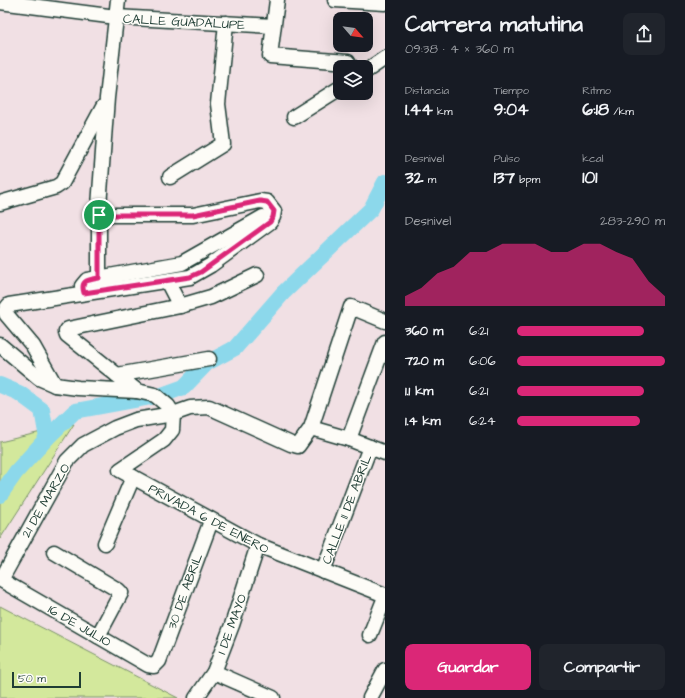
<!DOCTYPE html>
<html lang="es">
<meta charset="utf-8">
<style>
:root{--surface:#171b24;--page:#20242c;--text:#f1f3f6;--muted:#9ea1a6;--accent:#db2777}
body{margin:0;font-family:"Architects Daughter",sans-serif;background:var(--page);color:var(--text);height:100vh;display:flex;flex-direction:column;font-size:15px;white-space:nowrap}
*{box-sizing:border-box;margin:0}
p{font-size:13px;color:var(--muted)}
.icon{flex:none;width:22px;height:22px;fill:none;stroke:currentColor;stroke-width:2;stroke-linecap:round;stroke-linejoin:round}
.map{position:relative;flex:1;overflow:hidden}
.side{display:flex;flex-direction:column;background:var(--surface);width:300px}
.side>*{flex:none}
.needle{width:26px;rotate:118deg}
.tools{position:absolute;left:333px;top:12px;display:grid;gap:8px}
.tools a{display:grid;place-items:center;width:40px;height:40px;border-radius:8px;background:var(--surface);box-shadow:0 4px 16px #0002;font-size:20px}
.scale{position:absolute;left:12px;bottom:10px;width:69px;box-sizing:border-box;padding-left:4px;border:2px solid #1f3d34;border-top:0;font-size:11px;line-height:14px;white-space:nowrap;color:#1f3d34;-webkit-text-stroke:3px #fdfcf7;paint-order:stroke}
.pin{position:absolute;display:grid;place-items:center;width:34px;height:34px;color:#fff;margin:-17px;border:2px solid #fff;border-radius:50%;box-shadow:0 1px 4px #0007}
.round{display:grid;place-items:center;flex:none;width:42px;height:42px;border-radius:8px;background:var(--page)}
.overview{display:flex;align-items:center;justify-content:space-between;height:68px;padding:0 20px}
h1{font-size:22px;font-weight:700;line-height:30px}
.stats{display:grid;grid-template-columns:repeat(3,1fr);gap:6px;height:68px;padding:4px 20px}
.stats div{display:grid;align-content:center}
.stats b{font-size:17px;font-weight:700}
.stats small{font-size:11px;font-weight:400}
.stats p{font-size:11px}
.chart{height:112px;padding:8px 20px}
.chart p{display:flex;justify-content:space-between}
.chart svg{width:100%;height:72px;margin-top:4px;fill:var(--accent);opacity:.7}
.button{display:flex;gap:8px;margin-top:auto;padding:8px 20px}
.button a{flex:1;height:46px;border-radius:8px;background:var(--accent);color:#fff;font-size:16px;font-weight:700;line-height:46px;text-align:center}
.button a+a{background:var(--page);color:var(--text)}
ul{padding:0 20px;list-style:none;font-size:13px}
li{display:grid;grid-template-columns:64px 48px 1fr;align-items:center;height:30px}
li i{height:10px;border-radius:5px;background:var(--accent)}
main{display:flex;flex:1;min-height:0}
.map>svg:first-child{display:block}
.green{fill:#d3e89c;stroke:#799268}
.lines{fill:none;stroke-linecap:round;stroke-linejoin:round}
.river{stroke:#8cd8eb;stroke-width:16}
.minor-casing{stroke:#1f3d34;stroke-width:17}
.minor{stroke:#fdfcf7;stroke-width:14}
.route-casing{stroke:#fff;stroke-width:8}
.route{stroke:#db2777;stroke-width:5}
.labels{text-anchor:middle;stroke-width:3;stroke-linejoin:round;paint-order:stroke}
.street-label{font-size:13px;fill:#1f3d34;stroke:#fdfcf7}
</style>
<main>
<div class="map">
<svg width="385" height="698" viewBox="0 0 385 698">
<rect width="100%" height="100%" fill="#f1e0e4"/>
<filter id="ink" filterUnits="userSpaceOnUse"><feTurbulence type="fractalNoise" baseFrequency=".025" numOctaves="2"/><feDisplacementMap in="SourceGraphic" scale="8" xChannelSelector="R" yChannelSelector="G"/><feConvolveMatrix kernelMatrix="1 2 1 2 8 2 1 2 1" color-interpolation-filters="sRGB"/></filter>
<g filter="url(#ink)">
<!-- green -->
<g class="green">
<polygon points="74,424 0,539 0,442"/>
<polygon points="0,606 178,698 0,698"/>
</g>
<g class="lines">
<!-- river -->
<g class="river">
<polyline points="0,385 19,393 42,410 47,438 16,472 0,495"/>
<polyline points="47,438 75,411 162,395 184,387 207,363 235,348 283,293 371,209 385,182"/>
</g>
<!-- minor casing -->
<g class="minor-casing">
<g id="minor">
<polyline points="277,0 270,56 348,62 351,67"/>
<polyline points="335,0 385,3"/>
<polyline points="0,2 116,17 273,26"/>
<polyline points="366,71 385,58"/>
<polyline points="294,117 340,88"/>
<polyline points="170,177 223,144 218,104 226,23"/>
<polyline points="0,203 56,187 62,183 103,107"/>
<polyline points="99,278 99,206 107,98 118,0"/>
<polyline points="167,281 180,306"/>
<polyline points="84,293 82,286 87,280 182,263 263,217"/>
<polyline points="0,345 39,378 55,385 78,388 137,391 155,395 168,406 173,414"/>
<polyline points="117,375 209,359"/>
<polyline points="55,385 33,346 6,314 6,309 9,305 190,277 211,265 270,222 273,217 274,211 267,202 260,201 193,215 99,215"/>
<polyline points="137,391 67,335 66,332 68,329 180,306 211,297 257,275"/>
<polyline points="173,414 172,430 164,440 120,470 258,545 385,595"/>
<polyline points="311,428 349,439 385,453"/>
<polyline points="349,439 385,342"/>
<polyline points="211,521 159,661 154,666 148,665 1,580 67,461 83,445 115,428 136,420 173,414 190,408 209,407 291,444 298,446 311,428 351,307 385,321"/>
<polyline points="105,543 133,477"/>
<polyline points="54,552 118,590 121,593 98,636"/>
<polyline points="323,571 370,447"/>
<polyline points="370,635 385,597"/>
<polyline points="214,672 273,698"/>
<polyline points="196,698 214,672 232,625 258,545"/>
<polyline points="370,698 385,670"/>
</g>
</g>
<!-- minor -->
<use href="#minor" class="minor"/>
</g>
</g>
<g class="lines" filter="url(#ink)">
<!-- route casing -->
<g class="route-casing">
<path id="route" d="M260,201L267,202L274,211L273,217L270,222L201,272L190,277L84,293C80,280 88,280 99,278V215H193Z"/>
</g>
<!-- route -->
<use href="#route" class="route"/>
</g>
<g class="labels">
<!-- street labels -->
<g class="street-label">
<text transform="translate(184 21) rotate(3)" y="5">CALLE GUADALUPE</text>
<text transform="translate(45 500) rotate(-60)" y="5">21 DE MARZO</text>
<text transform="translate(346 509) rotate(-69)" y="5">CALLE 11 DE ABRIL</text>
<text transform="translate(209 518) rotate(28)" y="5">PRIVADA 6 DE ENERO</text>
<text transform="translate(184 591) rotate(-70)" y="5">30 DE ABRIL</text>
<text transform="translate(231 624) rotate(-70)" y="5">1 DE MAYO</text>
<text transform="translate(80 625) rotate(30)" y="5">16 DE JULIO</text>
</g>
</g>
</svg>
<div class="tools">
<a><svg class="needle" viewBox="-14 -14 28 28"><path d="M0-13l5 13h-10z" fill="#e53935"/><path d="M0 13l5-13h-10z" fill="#9ea1a6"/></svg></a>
<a><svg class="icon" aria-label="layers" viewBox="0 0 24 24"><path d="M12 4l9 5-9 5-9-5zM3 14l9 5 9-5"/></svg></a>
</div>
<div class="scale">50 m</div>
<div class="pin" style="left:99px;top:215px;background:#1e9e55"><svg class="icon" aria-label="arrive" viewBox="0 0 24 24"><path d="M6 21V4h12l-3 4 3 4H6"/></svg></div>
</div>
<section class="side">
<div class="overview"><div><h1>Carrera matutina</h1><p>09:38 · 4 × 360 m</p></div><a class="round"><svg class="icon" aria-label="share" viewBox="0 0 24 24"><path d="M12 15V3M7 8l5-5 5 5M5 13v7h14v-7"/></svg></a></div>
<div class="stats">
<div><p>Distancia</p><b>1.44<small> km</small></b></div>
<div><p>Tiempo</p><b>9:04</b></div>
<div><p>Ritmo</p><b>6:18<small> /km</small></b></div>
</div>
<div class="stats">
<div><p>Desnivel</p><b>32<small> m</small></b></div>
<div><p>Pulso</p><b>137<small> bpm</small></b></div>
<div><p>kcal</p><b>101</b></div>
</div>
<div class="chart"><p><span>Desnivel</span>283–290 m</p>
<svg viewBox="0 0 160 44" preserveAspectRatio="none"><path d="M0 44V38L10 33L20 24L30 20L40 11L50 11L60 6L70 6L80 6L90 11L100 11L110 6L120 6L130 11L140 15L150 29L160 38V44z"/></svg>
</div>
<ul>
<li><b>360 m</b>6:21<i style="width:86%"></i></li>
<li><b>720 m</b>6:06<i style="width:100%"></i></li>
<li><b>1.1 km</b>6:21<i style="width:86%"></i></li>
<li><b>1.4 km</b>6:24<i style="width:83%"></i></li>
</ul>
<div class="button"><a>Guardar</a><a>Compartir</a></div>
</section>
</main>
